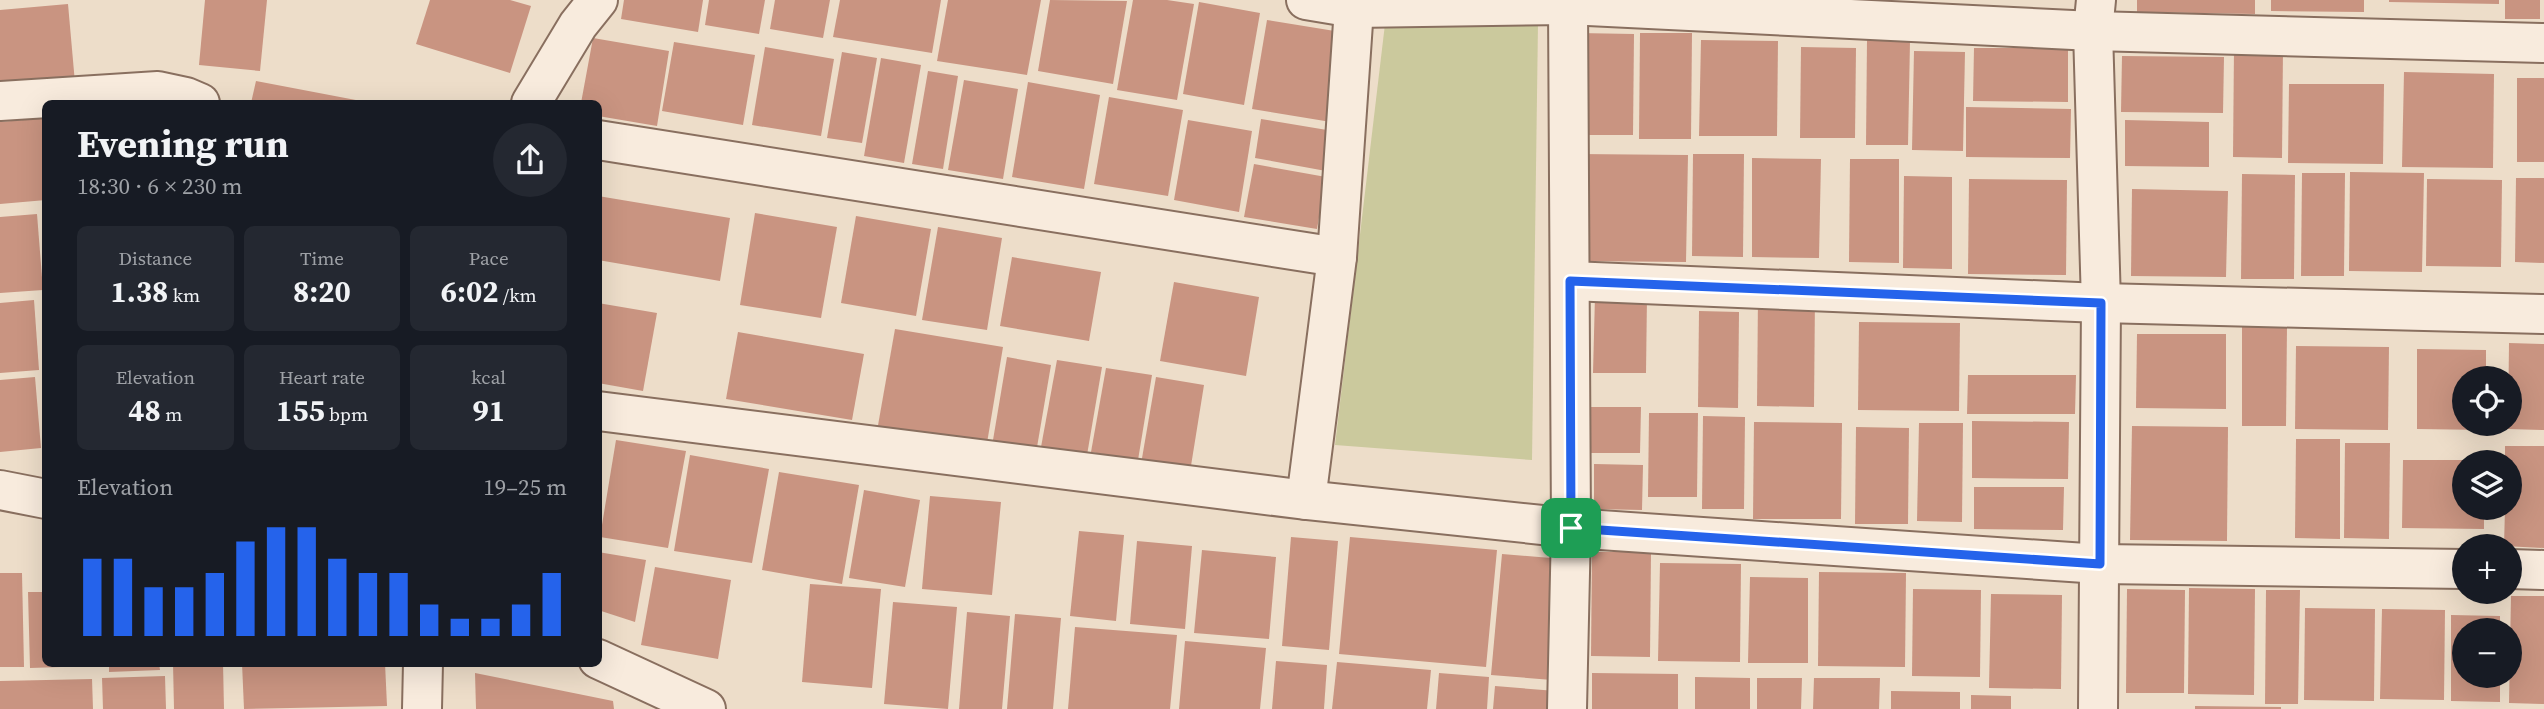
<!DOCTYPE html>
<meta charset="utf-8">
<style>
:root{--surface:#171b24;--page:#242831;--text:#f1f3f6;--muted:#9ea1a6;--accent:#2563eb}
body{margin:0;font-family:"Source Serif 4",serif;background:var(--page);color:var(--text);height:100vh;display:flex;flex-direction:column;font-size:26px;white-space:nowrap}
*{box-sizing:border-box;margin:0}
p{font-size:23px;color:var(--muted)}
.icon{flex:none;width:38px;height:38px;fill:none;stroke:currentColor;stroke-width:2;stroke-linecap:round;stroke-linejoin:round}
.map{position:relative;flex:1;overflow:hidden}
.sheet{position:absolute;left:42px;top:100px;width:560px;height:567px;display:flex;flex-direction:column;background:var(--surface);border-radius:10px;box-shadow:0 7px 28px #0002}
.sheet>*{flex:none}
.controls{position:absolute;left:2452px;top:366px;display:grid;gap:14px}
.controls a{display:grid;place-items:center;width:70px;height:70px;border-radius:50%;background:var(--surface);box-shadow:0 7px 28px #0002;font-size:35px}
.pin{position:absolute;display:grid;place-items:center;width:60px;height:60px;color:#fff;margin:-30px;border-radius:14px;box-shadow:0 4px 10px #0006}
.round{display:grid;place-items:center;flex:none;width:74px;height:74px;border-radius:37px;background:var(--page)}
.headline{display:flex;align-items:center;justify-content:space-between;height:119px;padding:0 35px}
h1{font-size:38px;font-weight:700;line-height:52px}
.stats{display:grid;grid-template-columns:repeat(3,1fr);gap:10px;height:119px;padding:7px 35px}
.stats div{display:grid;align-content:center;border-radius:10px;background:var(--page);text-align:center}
.stats b{font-size:30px;font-weight:700}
.stats small{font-size:19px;font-weight:400}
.stats p{font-size:19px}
.chart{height:196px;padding:14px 35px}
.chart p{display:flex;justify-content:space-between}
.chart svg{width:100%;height:126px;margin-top:7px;stroke:var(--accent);stroke-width:6}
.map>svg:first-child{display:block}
.green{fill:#cbc99d}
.building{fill:#c99481}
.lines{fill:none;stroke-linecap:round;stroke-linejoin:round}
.minor-casing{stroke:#896f5f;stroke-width:42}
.tertiary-casing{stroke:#896f5f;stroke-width:42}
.minor{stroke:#f8ebdd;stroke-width:38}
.tertiary{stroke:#f8ebdd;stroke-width:38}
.route-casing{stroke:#fff;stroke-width:14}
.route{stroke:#2563eb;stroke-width:9}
</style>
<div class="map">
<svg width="2544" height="709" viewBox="0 0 2544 709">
<rect width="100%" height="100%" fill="#edddc9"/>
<!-- green -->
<polygon class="green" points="1538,23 1532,460 1335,445 1385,24"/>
<!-- building -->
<g class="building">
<polygon points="205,0 267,0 260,71 199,65"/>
<polygon points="430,0 510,0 531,6 510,73 416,44"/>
<polygon points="624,0 703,0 698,32 621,19"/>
<polygon points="709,0 765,0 759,34 705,25"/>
<polygon points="775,0 830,0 823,38 770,29"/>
<polygon points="840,0 941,0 932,53 833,37"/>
<polygon points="948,0 1041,0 1027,75 937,61"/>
<polygon points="1050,0 1127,1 1113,84 1038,71"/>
<polygon points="1133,0 1167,0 1194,4 1177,100 1117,90"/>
<polygon points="2137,0 2255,0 2255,14 2137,12"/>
<polygon points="2271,0 2364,0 2364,12 2271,11"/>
<polygon points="2389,0 2499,0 2499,4 2389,2"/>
<rect x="2505" y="0" width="35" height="19"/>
<polygon points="1199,2 1260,13 1244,105 1183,94"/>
<polygon points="68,4 75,83 0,90 0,10"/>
<polygon points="1267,20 1347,33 1331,122 1252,109"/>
<polygon points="1578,33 1634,34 1633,135 1577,135"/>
<polygon points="1640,33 1692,33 1691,139 1639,139"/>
<polygon points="593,38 669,51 657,126 598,116 598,103 581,103"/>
<polygon points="1701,40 1778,41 1777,136 1699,136"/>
<polygon points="1867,40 1910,41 1908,145 1866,145"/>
<polygon points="674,42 755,55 743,125 662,111"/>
<polygon points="765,47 834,59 821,136 752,125"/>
<polygon points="1801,47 1856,48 1855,138 1800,138"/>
<polygon points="1974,48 2068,48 2068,102 1973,101"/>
<polygon points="2234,48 2283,48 2282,158 2233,157"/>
<polygon points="1914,51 1965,52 1963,151 1912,150"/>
<polygon points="842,52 877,58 862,143 827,138"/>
<polygon points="2122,56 2224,57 2223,113 2121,112"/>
<polygon points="881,58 921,65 904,163 864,156"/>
<polygon points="928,71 958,76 943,169 912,164"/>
<polygon points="2404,72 2494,74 2493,168 2402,167"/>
<rect x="2517" y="78" width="27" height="84"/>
<polygon points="964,80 1018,89 1003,179 948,170"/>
<polygon points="256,81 361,101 360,103 251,103"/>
<polygon points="1028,82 1100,95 1084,189 1012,177"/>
<polygon points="2289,84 2384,84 2383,164 2288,163"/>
<polygon points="1109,97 1183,110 1168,196 1094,184"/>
<polygon points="1966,107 2071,109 2070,158 1966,157"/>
<polygon points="46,118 46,200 0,204 0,122"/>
<polygon points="1261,119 1333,131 1326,171 1255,158"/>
<polygon points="1188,120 1252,131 1239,212 1174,200"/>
<polygon points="2125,120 2209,122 2209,167 2125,166"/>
<polygon points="1578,154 1688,155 1686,262 1577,261"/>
<polygon points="1693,154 1744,154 1743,257 1692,256"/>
<polygon points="1752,158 1821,159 1819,258 1752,257"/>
<polygon points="1850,159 1899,159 1899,263 1849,262"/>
<polygon points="1254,164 1326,177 1317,229 1244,217"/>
<polygon points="2350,172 2424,173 2422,272 2349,271"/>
<polygon points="2302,173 2345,173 2344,276 2301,276"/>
<polygon points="2242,174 2295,175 2294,279 2241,279"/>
<polygon points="1904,176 1952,177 1952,269 1903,268"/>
<polygon points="2516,178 2544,178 2544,263 2515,262"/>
<polygon points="1969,179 2067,180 2066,275 1968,274"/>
<polygon points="2427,179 2502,180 2501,267 2426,266"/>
<polygon points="2132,189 2228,191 2226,277 2131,276"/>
<polygon points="598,196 730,218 720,281 598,260"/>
<polygon points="755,213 837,227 821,318 740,305"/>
<polygon points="37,214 43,290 0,293 0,217"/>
<polygon points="856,216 931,229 916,316 841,303"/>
<polygon points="938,227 1002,238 987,330 922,320"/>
<polygon points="1012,257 1101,272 1089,341 1000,326"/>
<polygon points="1174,282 1259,297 1246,376 1160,361"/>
<polygon points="1758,295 1815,295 1814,407 1757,406"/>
<polygon points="1595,296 1647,296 1646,373 1593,373"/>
<polygon points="34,300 39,370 0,373 0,303"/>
<polygon points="598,303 657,313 643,391 598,383"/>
<polygon points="1699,311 1739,312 1738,408 1698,407"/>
<polygon points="1859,322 1960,323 1959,411 1858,410"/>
<polygon points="2242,326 2287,326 2286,426 2242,426"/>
<polygon points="895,329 1003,347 986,449 877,431"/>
<polygon points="738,332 864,354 852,420 726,399"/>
<polygon points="2137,334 2226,334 2226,409 2136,408"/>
<polygon points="2509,343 2544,344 2544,430 2508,429"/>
<polygon points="2296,346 2389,347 2388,430 2295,429"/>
<polygon points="2417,349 2486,350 2486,378 2464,378 2464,424 2486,424 2486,430 2417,429"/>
<polygon points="1007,357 1051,365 1036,453 992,446"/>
<polygon points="1057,360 1102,367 1087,455 1041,447"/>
<polygon points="1106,368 1152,375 1138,460 1091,452"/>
<polygon points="1968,375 2076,375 2075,414 1967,414"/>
<polygon points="35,377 41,448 0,452 0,380"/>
<polygon points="1156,377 1204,385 1190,472 1141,464"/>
<polygon points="1587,407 1641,407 1640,453 1586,453"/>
<polygon points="1649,413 1698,413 1697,497 1648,497"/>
<polygon points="1703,416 1745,417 1744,509 1702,509"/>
<polygon points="1972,421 2069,422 2068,479 1972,478"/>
<polygon points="1754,422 1842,423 1841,519 1753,519"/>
<polygon points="1919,423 1963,423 1962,522 1917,521"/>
<polygon points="2132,426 2228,427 2227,541 2130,540"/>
<polygon points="1856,427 1909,428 1908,524 1855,524"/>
<polygon points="2296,439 2340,439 2340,539 2295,538"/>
<polygon points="616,440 686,451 668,548 600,537"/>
<polygon points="2345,443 2390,443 2389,539 2344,538"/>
<polygon points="2505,446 2544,446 2544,548 2504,546 2505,508 2510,508 2510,462 2505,462"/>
<polygon points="690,455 769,469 752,563 674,551"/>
<polygon points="2403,460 2464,460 2464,508 2484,508 2484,529 2402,528"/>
<polygon points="1594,464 1643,465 1642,510 1594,509"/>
<polygon points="779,472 859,485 842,584 762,570"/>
<polygon points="1974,487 2064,487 2063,530 1974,529"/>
<polygon points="864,490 920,500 905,587 849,578"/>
<polygon points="930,496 1001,502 992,595 922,589"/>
<polygon points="1079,531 1124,535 1116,621 1070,616"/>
<polygon points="1291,537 1338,541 1329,650 1282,646"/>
<polygon points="1350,537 1497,550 1486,667 1339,654"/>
<polygon points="1137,541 1192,546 1185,629 1130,624"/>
<polygon points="1202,550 1276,557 1269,639 1194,633"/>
<polygon points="598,552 646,560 635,622 598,610"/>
<polygon points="1592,552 1651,552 1650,657 1591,656"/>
<polygon points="1502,554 1563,559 1552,680 1491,675"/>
<polygon points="1660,563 1741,564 1740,662 1658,661"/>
<polygon points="655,567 731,580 718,659 641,645"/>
<polygon points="1819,572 1906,573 1905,667 1818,666"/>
<polygon points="0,573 22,573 24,667 0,667"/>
<polygon points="1750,577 1808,578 1808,663 1748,663"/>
<polygon points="810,584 881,589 872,688 802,682"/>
<polygon points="2189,588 2255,589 2254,695 2188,694"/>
<polygon points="1913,589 1981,590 1980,677 1912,676"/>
<polygon points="2127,589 2185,590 2184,693 2126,693"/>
<polygon points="2266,590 2300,590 2298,704 2265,704"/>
<polygon points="28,592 46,592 46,663 92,663 92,666 30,668"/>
<polygon points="1991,594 2062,595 2061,689 1989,688"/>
<polygon points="2511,596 2544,596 2544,704 2509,703"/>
<polygon points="893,602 957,607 948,709 884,704"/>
<polygon points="2305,608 2375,609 2374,701 2304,700"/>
<polygon points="2382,609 2445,610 2444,700 2380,699"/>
<polygon points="967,612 1010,616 1002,709 959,709"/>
<polygon points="1015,614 1061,618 1053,709 1007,709"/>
<polygon points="2451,615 2500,616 2500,630 2464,630 2464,676 2500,676 2500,702 2451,701"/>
<polygon points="1075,627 1177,635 1170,709 1068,709"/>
<polygon points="1185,641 1266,648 1260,709 1179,709"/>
<polygon points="1276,661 1327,665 1324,709 1272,709"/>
<polygon points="1337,662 1431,670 1427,709 1332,709"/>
<polygon points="109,663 159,663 160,670 109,672"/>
<polygon points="173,663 223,663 224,709 174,709"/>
<polygon points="242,663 385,663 387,706 244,709"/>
<polygon points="475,673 613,701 614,709 476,709"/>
<polygon points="1439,673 1489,677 1487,709 1436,709"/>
<polygon points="1592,673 1678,674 1678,709 1592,709"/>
<polygon points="165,676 166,709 103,709 102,678"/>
<polygon points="1695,677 1750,678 1750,709 1695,709"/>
<polygon points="1757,678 1802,678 1801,709 1757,709"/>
<polygon points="1814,678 1880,678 1879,709 1813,709"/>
<polygon points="92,679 93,709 0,709 0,681"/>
<polygon points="1495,686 1556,691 1554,709 1493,709"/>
<polygon points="1891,691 1960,692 1960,709 1891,709"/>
<polygon points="1971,695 2011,696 2011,709 1971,709"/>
<polygon points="2195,706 2281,707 2281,709 2195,709"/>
</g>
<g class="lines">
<!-- minor casing -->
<g class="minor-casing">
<g id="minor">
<polyline points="1306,0 1354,8 1568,5 2093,31 2544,43"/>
<polyline points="0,101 158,91 186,97 200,103"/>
<polyline points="531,103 578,25 598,0"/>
<polyline points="598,140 1337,257"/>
<polyline points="1570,281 2101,303 2544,314"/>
<polyline points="598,411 1306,500 1571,528 2100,564 2464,569"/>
<polyline points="0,490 46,499"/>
<polyline points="1306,500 1337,257 1354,8 1349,0"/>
<polyline points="2510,569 2544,570"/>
<polyline points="598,659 706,709"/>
<polyline points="422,709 423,663"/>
<polyline points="1567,709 1571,528 1568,5"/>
</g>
</g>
<!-- tertiary casing -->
<g class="tertiary-casing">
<polyline id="tertiary" points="2096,0 2093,31 2101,303 2098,709"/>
</g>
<!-- minor -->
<use href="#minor" class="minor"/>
<!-- tertiary -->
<use href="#tertiary" class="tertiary"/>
</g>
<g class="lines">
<!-- route casing -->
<g class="route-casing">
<polygon id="route" points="1570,281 2101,303 2100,564 1571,528"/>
</g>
<!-- route -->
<use href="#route" class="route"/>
</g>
</svg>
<div class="controls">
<a><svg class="icon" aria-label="locate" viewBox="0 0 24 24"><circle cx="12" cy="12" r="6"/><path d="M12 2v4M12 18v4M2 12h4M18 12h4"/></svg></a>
<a><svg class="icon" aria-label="layers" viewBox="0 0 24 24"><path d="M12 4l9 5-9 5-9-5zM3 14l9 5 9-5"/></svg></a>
<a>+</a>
<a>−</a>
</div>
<div class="pin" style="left:1571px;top:528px;background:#1e9e55"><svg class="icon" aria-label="arrive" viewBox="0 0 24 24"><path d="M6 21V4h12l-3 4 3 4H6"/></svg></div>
<section class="sheet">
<div class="headline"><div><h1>Evening run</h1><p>18:30 · 6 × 230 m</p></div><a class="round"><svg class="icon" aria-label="share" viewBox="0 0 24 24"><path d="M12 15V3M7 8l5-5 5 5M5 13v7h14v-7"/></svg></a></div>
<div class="stats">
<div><p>Distance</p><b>1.38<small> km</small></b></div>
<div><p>Time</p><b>8:20</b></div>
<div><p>Pace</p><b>6:02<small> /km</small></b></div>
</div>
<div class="stats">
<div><p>Elevation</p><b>48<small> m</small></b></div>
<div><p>Heart rate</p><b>155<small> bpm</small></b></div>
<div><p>kcal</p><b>91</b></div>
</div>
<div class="chart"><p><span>Elevation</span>19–25 m</p>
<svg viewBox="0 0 160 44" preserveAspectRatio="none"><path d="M5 44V17M15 44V17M25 44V27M35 44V27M45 44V22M55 44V11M65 44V6M75 44V6M85 44V17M95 44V22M105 44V22M115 44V33M125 44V38M135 44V38M145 44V33M155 44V22"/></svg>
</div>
</section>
</div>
